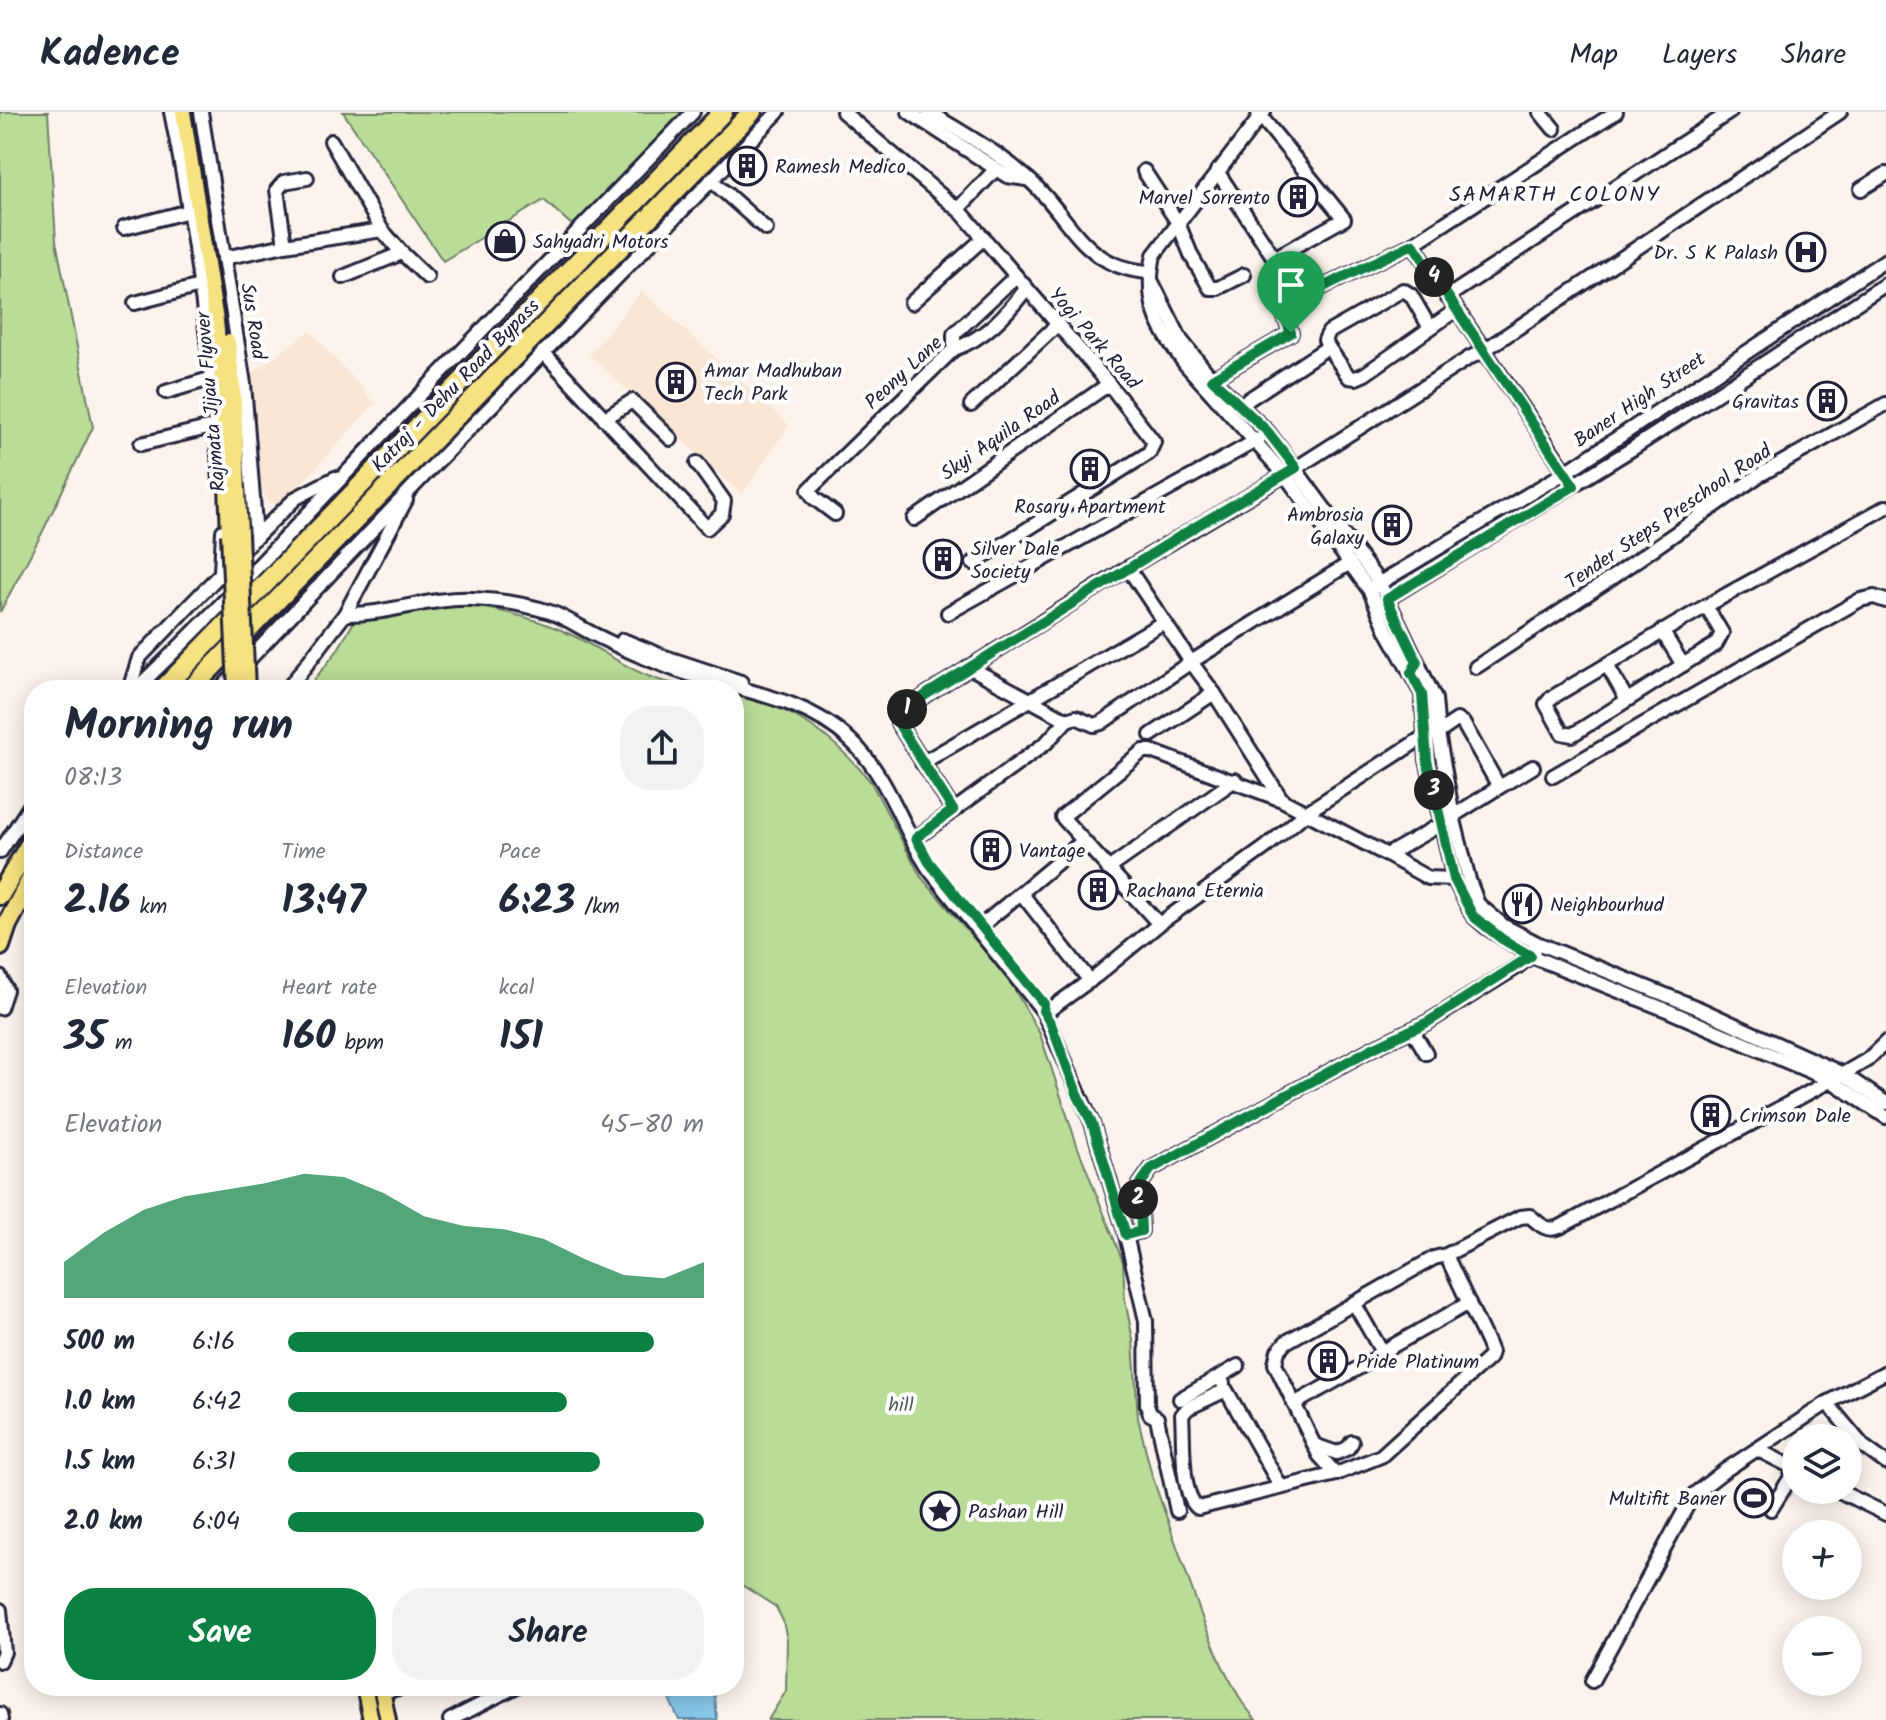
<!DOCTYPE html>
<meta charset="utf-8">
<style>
:root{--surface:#fff;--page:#f2f2f3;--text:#1f2937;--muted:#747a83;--line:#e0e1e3;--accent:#0b8043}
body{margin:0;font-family:Kalam,sans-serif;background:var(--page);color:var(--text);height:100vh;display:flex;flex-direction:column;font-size:30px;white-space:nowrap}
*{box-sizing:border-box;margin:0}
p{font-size:26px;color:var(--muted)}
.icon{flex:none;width:44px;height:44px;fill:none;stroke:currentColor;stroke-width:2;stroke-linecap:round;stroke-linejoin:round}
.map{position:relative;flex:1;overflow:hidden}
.panel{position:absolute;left:24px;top:568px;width:720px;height:1016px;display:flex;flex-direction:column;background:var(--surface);border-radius:32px;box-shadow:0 4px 20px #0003}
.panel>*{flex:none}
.buttons{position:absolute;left:1782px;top:1312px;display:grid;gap:16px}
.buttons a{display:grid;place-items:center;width:80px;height:80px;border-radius:50%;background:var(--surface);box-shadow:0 4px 20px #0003;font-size:40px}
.pin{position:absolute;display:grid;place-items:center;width:68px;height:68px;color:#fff;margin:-82px -34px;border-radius:50% 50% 50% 0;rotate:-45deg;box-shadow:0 0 8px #0007}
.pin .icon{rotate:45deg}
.km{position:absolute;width:40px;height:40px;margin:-20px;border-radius:50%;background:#222;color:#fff;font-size:22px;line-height:40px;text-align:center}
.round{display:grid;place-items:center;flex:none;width:84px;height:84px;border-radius:32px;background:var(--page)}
.summary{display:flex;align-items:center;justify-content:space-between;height:136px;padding:0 40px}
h1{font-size:44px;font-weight:600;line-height:60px}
.figures{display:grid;grid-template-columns:repeat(3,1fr);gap:12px;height:136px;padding:8px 40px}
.figures div{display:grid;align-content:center}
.figures b{font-size:40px;font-weight:600}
.figures small{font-size:22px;font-weight:400}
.figures p{font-size:22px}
.chart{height:224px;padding:16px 40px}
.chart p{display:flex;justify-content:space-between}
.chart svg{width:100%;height:144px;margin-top:8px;fill:var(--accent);opacity:.7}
.primary-button{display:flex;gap:16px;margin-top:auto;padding:16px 40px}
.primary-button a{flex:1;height:92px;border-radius:32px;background:var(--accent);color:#fff;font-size:32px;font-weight:600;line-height:92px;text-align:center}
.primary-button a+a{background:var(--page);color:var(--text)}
ul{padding:0 40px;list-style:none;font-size:26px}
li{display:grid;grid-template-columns:128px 96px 1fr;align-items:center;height:60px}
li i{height:20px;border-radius:10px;background:var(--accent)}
header{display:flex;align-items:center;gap:48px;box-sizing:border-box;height:112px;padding:0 40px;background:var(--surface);border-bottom:2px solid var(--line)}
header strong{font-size:38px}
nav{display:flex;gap:44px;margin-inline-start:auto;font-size:28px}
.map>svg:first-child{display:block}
.built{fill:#f9e6d5}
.green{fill:#b9dc97;stroke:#6e7f69;stroke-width:2}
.water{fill:#88c9e9;stroke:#5f86a3;stroke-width:2}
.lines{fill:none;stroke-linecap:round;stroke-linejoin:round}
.minor-casing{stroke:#22223b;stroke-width:18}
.major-casing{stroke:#22223b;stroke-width:20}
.highway-casing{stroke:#22223b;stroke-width:24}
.minor{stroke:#fff;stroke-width:12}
.major{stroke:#f6e281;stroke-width:14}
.highway{stroke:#f6e281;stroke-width:18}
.major-bridge-casing{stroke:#22223b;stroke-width:20;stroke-linecap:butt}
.major-bridge{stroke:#f6e281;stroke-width:14}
.route-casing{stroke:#fff;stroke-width:16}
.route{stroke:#0b8043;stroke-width:10}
.labels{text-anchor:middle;stroke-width:8;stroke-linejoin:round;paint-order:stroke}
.poi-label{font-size:20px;fill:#22223b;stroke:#fff;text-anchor:start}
.street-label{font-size:20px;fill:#22223b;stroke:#fff}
.park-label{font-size:20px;fill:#4f5a57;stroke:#fff}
.neighbourhood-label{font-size:22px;letter-spacing:2px;fill:#22223b;stroke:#fff}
</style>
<header>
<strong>Kadence</strong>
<nav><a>Map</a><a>Layers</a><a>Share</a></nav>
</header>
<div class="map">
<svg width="1886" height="1608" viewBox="0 0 1886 1608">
<rect width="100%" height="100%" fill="#fcf4ec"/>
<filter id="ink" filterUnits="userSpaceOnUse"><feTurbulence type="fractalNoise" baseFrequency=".0125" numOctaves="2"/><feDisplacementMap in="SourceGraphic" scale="16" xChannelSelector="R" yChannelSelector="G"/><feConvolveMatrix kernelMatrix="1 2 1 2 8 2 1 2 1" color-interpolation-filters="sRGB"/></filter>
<g filter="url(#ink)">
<!-- built -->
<g class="built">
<polygon points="642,179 789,313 742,383 589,243"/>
<polygon points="310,219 375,291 280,395 269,390 262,378 246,266"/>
</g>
<!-- green -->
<g class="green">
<polygon points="0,0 48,0 56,129 93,315 43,419 0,500"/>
<polygon points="343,0 685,0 573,114 544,88 443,149"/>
<path d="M453,492C496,496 539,506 578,526C607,541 634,562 666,570C682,574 699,574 715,578H306L337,539L355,508Z"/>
<path d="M734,582C795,596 831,622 871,670L921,765L1008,866L1040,922L1077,1033L1123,1150L1125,1188L1133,1228L1138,1306L1152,1364L1204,1511L1222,1553L1242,1590L1256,1608H768L786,1579L787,1528L783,1509L776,1495L734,1468Z"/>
</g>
<!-- water -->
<polygon class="water" points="677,1574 698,1574 715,1584 717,1608 679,1608 666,1580"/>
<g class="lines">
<!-- minor casing -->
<g class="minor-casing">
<g id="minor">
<path d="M171,0C196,122 212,245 220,369"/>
<polyline points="201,0 244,272 256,425"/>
<polyline points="843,0 962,101 1109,272 1154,330 1149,341 973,451"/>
<polyline points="909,0 1007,64 1026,67"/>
<path d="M929,0C962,21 998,40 1027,66C1070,102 1081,157 1151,160"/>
<path d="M1264,0L1154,143C1144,190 1157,215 1186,253L1285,363L1370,479L1387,519L1422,582L1427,648L1454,767L1473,804L1486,815L1531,844L1669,899L1830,968L1886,1005"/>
<polyline points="1540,0 1554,17"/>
<polyline points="331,29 382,118"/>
<polyline points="1144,59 1178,111 1192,145 1210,176 1218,176 1244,163"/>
<polyline points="1217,59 1274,146 1344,107 1258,1"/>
<polyline points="711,68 766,117"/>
<polyline points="1861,77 1886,62"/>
<polyline points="958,97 996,57"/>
<polyline points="124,116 189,99"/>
<polyline points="1413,132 1569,365"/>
<polyline points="285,133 277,78 284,70 307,66"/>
<polyline points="224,146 285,133 382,118 402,141"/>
<polyline points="343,165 402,141 427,165"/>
<polyline points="1152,170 1181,228 1212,267 1268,320 1380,472 1435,587 1438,621 1453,704 1469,768 1478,792 1504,814 1537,831 1698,896 1801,943 1843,962 1886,991"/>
<polyline points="1447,185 1730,0"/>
<polyline points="135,191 200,174"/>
<polyline points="911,191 984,126"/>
<polyline points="1328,235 1325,228 1329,220 1403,178 1411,183 1430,216"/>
<polyline points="954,237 954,222 1016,164"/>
<polyline points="543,240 707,416 722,402 724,389 697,351"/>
<polyline points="1212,267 1291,221 1281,195 1413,132 1616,0"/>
<polyline points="166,280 213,266"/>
<polyline points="971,293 1058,212"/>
<polyline points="1240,293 1328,235 1349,265 1356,266 1365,262 1456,198"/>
<polyline points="604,307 632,289 671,327"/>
<polyline points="141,332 216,314"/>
<path d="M835,402L814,386L809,378L954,237C984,227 1007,202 1026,177"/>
<polyline points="914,407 1109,272"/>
<polyline points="237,443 296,386 335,366"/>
<polyline points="1128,456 1296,356 1469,246 1483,239 1840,0"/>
<polyline points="221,460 223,419"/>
<polyline points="1373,475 1566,360 1886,148"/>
<polyline points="1382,490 1632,337 1886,172"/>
<polyline points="1706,494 1722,521 1716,532 1572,623 1562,621 1546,592 1551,586 1706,494 1886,395"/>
<polyline points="948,501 1259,327"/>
<path d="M345,502C388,503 429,485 472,487C498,488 525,492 550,500C565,505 579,515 593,522C619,535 644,546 671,556C732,579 801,582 850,628C888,663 901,714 929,757L1043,899L1092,1011L1126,1123L1146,1209L1147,1293L1150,1302L1157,1306L1177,1399"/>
<polyline points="1662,519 1683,553"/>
<polyline points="623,528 665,545 741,570"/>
<polyline points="1607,553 1627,588"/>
<polyline points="969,555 1067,608"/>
<polyline points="1476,555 1601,473 1758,364 1886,292"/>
<polyline points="129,578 139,546 225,457"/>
<path d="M135,578C221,495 303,407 385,320C486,212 591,107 693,0"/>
<polyline points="220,578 432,355 778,0"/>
<polyline points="287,578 345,502 406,388"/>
<polyline points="1214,581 1282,688"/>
<polyline points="922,651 1164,510"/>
<polyline points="1553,664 1860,488 1874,485 1886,489"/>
<polyline points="1496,677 1533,655"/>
<polyline points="953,698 898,611 901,601 927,582 1128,456 1191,550 1350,451"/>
<polyline points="916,726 1046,631 1067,608 1076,605 1094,613 1101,611 1191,550 1214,581 1151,623"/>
<polyline points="0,740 34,688"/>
<polyline points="1387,743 1428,766 1454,767"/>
<polyline points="1108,757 1235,668"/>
<polyline points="1021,781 1090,869"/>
<polyline points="1159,812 1062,705 1143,639 1151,639 1282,688 1387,743 1443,711"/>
<polyline points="981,814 1083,729"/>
<polyline points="0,865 6,878 0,896"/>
<polyline points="1045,901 1096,864 1159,812 1266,735 1307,700 1425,624 1438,621 1457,608 1463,611 1497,671 1496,677 1453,704"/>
<polyline points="1413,919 1426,941"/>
<polyline points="1126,1123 1141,1119 1139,1074 1151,1057 1373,936 1428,910 1517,855 1531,844 1534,838"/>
<path d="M1446,1143L1487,1230L1491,1240L1489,1246L1381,1344L1336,1362L1319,1343L1275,1252L1278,1239L1286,1230L1434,1146L1446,1143L1520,1105L1530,1104C1540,1113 1547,1120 1560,1115L1843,962L1867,948L1886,930"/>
<polyline points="1354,1191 1382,1240 1469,1191"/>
<polyline points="1223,1271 1219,1265 1238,1254"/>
<polyline points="1180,1287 1219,1265"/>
<polyline points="1827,1291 1863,1334 1886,1351"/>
<polyline points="1294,1292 1378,1245"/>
<polyline points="1314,1333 1337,1341 1348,1336 1352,1330"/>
<polyline points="1758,1338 1796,1357"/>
<path d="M1281,1375L1226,1278L1188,1296L1182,1303C1184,1326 1180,1383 1198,1396L1336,1362"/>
<polyline points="1837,1378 1886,1402"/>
<polyline points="1771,1397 1796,1357"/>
<polyline points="0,1498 4,1540 0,1549"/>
<polyline points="1592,1569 1693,1383 1724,1359 1827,1291 1886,1260"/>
<polyline points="382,1580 407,1574"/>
<polyline points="0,1602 1,1608"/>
<polyline points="450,1608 517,1574"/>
</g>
</g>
<!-- major casing -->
<g class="major-casing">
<g id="major">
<polyline points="183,0 216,209 223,281 229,422"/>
<polyline points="228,230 233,273 240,422"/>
<polyline points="364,1574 371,1608"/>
<polyline points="381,1574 388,1608"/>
</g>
</g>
<!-- highway casing -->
<g class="highway-casing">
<g id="highway">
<polyline points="162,578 723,0"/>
<polyline points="190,578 752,0"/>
<polyline points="0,783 34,725"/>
<polyline points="0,834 7,813 34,762"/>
</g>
</g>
<!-- minor -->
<use href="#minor" class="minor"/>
<!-- major -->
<use href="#major" class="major"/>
<!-- highway -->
<use href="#highway" class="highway"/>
<!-- major-bridge casing -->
<g class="major-bridge-casing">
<g id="major-bridge">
<polyline points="229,422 236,578"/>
<polyline points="240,422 247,578"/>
</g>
</g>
<!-- major-bridge -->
<use href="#major-bridge" class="major-bridge"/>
</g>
</g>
<g class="lines" filter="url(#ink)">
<!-- route casing -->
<g class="route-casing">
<polygon id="route" points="1413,132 1574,374 1387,487 1417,550 1411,561 1422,582 1427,648 1454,767 1473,804 1502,827 1531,844 1428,910 1373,936 1151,1057 1139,1074 1141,1119 1126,1123 1092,1011 1078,984 1051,912 1043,899 1044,892 929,750 916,726 953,698 898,611 901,601 927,582 1195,415 1296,356 1268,320 1212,267 1291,221 1281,195"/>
</g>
<!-- route -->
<use href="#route" class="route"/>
</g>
<!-- icons -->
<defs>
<g id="building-ring" transform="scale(2)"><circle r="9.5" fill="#fff" stroke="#22223b" stroke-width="1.5"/><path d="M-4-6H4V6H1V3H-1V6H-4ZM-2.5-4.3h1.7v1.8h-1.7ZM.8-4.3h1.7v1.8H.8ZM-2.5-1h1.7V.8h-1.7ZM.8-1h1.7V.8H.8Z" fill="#22223b"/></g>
<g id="shop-ring" transform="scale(2)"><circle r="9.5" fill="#fff" stroke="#22223b" stroke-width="1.5"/><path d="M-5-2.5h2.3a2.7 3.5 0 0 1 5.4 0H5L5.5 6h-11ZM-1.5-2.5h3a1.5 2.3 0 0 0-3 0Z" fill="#22223b"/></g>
<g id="hospital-ring" transform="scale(2)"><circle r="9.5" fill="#fff" stroke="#22223b" stroke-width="1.5"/><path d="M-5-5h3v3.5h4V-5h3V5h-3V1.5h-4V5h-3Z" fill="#22223b"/></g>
<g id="restaurant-ring" transform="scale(2)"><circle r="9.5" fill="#fff" stroke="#22223b" stroke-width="1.5"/><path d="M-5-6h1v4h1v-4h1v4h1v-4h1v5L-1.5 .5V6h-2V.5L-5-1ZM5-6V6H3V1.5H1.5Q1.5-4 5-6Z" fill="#22223b"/></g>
<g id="stadium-ring" transform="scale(2)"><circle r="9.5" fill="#fff" stroke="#22223b" stroke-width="1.5"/><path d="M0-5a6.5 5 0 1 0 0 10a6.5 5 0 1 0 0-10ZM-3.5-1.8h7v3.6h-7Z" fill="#22223b"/></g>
<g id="sight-ring" transform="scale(2)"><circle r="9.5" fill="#fff" stroke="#22223b" stroke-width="1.5"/><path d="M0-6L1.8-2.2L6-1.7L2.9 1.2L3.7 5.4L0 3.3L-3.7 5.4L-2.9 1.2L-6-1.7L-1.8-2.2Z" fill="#22223b"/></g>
</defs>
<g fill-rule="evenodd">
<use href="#building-ring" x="747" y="54"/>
<use href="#building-ring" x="1298" y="85"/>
<use href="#shop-ring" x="505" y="129"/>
<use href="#hospital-ring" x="1806" y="140"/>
<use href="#building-ring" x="676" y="270"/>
<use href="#building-ring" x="1827" y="289"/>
<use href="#building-ring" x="1090" y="357"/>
<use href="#building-ring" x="1392" y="413"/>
<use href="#building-ring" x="943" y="447"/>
<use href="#building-ring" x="991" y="738"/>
<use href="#building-ring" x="1098" y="778"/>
<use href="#restaurant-ring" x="1522" y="792"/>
<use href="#building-ring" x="1711" y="1003"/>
<use href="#building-ring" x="1328" y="1249"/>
<use href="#stadium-ring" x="1754" y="1386"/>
<use href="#sight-ring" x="940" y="1399"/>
</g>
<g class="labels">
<!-- poi labels -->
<g class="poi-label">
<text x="775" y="61">Ramesh Medico</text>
<text x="1270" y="92" text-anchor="end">Marvel Sorrento</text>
<text x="533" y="136">Sahyadri Motors</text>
<text x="1778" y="147" text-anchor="end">Dr. S K Palash</text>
<text x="704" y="265">Amar Madhuban<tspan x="704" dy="23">Tech Park</tspan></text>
<text x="1799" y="296" text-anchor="end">Gravitas</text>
<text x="1090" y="401" text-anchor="middle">Rosary Apartment</text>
<text x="1364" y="409" text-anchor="end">Ambrosia<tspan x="1364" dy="23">Galaxy</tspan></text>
<text x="971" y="443">Silver Dale<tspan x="971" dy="23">Society</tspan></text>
<text x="1019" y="745">Vantage</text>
<text x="1126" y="785">Rachana Eternia</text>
<text x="1550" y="799">Neighbourhud</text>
<text x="1739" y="1010">Crimson Dale</text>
<text x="1356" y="1256">Pride Platinum</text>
<text x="1726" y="1393" text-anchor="end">Multifit Baner</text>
<text x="968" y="1406">Pashan Hill</text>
</g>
<!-- street labels -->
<g class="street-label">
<text transform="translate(254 209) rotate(81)" y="7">Sus Road</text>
<text transform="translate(1095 226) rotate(49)" y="7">Yogi Park Road</text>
<text transform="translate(903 260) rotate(-43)" y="7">Peony Lane</text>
<text transform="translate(455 273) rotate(-46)" y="7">Katraj - Dehu Road Bypass</text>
<text transform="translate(1639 287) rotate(-34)" y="7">Baner High Street</text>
<text transform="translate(210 290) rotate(-95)" y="7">Rajmata Jijau Flyover</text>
<text transform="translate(1000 323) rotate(-35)" y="7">Skyi Aquila Road</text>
<text transform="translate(1668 404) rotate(-34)" y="7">Tender Steps Preschool Road</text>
</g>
<!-- park labels -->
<g class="park-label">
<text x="901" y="1299">hill</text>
</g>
<!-- neighbourhood labels -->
<g class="neighbourhood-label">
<text x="1555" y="89">SAMARTH COLONY</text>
</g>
</g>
</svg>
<div class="buttons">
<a><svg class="icon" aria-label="layers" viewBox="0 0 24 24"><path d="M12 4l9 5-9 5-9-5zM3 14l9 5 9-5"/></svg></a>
<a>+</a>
<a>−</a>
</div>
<div class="pin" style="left:1291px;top:221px;background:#1e9e55"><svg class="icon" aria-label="arrive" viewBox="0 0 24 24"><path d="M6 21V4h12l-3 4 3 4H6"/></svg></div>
<b class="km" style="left:907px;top:597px">1</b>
<b class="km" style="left:1138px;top:1087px">2</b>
<b class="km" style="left:1434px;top:678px">3</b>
<b class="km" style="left:1434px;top:165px">4</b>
<section class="panel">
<div class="summary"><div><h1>Morning run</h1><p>08:13</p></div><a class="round"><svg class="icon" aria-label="share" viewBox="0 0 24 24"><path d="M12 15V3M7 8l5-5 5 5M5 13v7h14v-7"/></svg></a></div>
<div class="figures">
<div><p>Distance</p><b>2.16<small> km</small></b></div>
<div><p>Time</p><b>13:47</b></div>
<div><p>Pace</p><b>6:23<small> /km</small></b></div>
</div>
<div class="figures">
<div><p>Elevation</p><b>35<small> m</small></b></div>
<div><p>Heart rate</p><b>160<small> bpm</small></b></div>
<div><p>kcal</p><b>151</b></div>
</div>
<div class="chart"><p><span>Elevation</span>45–80 m</p>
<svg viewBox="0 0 160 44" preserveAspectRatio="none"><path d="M0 44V33L10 24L20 17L30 13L40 11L50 9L60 6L70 7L80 12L90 19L100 22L110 23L120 26L130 32L140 37L150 38L160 33V44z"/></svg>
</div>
<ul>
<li><b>500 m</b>6:16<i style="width:88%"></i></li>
<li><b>1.0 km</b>6:42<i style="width:67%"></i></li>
<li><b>1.5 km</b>6:31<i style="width:75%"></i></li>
<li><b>2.0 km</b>6:04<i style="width:100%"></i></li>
</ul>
<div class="primary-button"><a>Save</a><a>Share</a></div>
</section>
</div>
